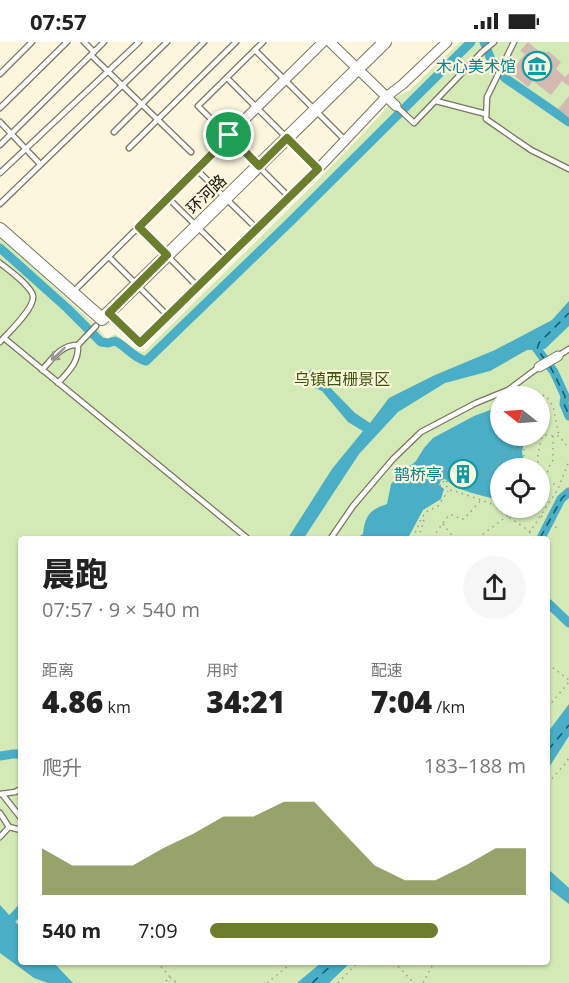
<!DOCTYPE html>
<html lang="zh">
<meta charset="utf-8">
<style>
:root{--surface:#fff;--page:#f6f6f6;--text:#222;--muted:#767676;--accent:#6c7d2c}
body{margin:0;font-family:"Open Sans","Noto Sans SC",sans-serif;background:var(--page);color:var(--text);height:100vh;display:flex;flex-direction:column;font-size:22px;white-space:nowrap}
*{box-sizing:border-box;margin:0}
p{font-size:20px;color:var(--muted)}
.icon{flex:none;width:33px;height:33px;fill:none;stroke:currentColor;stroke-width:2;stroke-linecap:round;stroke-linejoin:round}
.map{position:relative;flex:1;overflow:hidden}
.details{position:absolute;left:18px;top:494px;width:532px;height:429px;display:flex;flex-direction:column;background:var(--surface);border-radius:6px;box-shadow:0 2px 4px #0004}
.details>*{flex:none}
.needle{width:39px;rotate:287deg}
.tools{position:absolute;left:490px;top:344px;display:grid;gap:12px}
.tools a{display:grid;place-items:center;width:60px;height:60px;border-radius:50%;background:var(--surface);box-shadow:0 2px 4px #0004;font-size:30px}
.pin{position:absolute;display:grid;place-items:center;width:51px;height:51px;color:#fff;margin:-26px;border:3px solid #fff;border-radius:50%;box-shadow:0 2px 6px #0007}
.round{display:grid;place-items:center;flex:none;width:63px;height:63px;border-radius:32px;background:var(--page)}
.head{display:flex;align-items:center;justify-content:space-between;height:102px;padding:0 24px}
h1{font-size:33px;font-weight:800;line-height:45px}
.stats{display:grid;grid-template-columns:repeat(3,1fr);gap:9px;height:102px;padding:6px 24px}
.stats div{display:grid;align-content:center}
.stats b{font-size:30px;font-weight:800}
.stats small{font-size:16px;font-weight:400}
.stats p{font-size:16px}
.chart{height:168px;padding:12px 24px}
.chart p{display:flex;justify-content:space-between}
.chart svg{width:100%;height:108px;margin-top:6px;fill:var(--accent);opacity:.7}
ul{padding:0 24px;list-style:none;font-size:20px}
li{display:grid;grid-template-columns:96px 72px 1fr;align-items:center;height:45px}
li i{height:15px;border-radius:8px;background:var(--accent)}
.status{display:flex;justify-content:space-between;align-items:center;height:42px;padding:0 30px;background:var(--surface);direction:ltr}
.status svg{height:16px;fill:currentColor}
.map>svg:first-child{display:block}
.green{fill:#d3eab6;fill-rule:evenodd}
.water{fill:#49aec6}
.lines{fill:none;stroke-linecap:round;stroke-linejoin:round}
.canal{stroke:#49aec6;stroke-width:9}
.ferry{stroke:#0a6071;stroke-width:1.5;stroke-dasharray:8 6;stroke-linecap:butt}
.building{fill:#d4b9b1}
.service-casing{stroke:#79755f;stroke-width:7}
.minor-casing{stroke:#79755f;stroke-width:11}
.tertiary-casing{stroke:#79755f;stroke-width:14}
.path{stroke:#a19d8b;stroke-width:1.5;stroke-dasharray:1.5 4.5;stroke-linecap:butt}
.service{stroke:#fff;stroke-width:4.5}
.minor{stroke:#fff;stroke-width:9}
.tertiary{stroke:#fff;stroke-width:12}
.oneway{stroke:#979692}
.route-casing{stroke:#fff;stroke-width:12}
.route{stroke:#6c7d2c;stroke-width:8}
.labels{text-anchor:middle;stroke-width:4.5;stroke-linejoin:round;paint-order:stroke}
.culture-label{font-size:16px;fill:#0d838f;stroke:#fbf6dd;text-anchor:end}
.street-label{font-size:16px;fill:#18160d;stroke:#fbf6dd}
.park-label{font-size:16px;fill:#3c5609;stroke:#fbf6dd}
</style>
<div class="status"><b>07:57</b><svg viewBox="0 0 49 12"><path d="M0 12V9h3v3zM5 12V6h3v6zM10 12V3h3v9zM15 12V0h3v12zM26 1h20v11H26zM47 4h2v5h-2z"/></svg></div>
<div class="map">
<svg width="569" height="941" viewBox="0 0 569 941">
<rect width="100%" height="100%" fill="#fbf6dd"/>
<!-- green -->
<path class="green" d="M460,0H569V941H0V195L96,284L107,297L115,292L136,308L144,310L318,138L359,96L392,60L399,53L409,49ZM501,354H540V393H501ZM501,426H540V465H501ZM21,496H548V920H21Z"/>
<!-- water -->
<g class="water">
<polygon points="569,259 569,284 545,307 527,308 490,329 445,341 398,370 359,412 304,496 288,496 332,427 363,389 348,380 322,349 302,341 304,332 312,327 355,371 370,381 389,356 435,333 495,308 552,278"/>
<path d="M501,364V393H526L522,409L523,417L518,426H501V458H499C481,453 459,450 445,437L441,438L439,443L444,447L441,457L423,468L408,496H356L363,492C365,474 369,468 387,462L391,442L399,433L416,419L424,406L433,396L474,374Z"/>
<polygon points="569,662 569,694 548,727 548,690"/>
<polygon points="548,827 569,846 569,862 548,846"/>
<polygon points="0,863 21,886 21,920 53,920 73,941 48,941 34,936 0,911"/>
<polygon points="322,920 351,920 329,941 297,941"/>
</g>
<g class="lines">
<!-- canal -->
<g class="canal">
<polyline points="484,0 492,20 505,36 569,80"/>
<path d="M0,206L67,266L101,300L108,301L115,299C126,304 133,316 146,319L291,179L471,0"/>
<polyline points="534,303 554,330 565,354 564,362 569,374"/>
<polyline points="541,496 561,457 569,450"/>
<polyline points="548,561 569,581"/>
<polyline points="0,714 13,712 21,712"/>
<polyline points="7,882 21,867"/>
</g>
<!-- ferry -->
<g class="ferry">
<polyline points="545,318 537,307 539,301 569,271"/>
<polyline points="550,324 565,354 564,362 569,373"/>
<polyline points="540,496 562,456 569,450"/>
<polyline points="548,708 569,683"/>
<polyline points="312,941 335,920"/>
</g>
</g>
<!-- building -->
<g class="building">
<polygon points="528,0 542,12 544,9 546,11 548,9 561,20 556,27 565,35 569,31 569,44 562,39 551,53 533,39 528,45 510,30 525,12 520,9"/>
<polygon points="569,54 569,76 558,67"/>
</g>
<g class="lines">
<!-- service casing -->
<g class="service-casing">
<g id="service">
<polyline points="84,0 94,10"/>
<polyline points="263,0 198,64 289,155"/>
<polyline points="514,0 487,55 486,77 531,108 569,127"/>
<polyline points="255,8 345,98"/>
<polyline points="91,13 191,110"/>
<polyline points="0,32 32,0"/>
<polyline points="227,36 318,127"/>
<polyline points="436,59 486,72"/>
<polyline points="396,64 414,81 482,10 494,0"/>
<polyline points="0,66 67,0"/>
<polyline points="0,80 40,122"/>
<polyline points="114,90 204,0"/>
<polyline points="0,103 104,0"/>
<polyline points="129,106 236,0"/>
<polyline points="197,128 257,187"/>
<polyline points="0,131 139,0"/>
<polyline points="168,156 228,215"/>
<polyline points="0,162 167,0"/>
<polyline points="139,185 198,245"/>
<polyline points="109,215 168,274"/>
<path d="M0,221C9,228 31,244 33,254C35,266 8,291 0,300"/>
<polyline points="72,251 215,109 229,93"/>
<polyline points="109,272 140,301"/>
<polyline points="4,296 247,496"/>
<polyline points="558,314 569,307"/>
<path d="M42,328C52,317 62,302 78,303"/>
<path d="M58,341C69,329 79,320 78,303L96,284"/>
<polyline points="331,496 353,464 393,417 421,390 476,361 508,348 539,325"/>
<polyline points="1,752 15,750 21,747"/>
<polyline points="2,752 21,776"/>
<polyline points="0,771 9,785 0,795"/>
<polyline points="9,785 21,788"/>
</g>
</g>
<!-- minor casing -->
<g class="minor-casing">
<g id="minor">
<polyline points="330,0 396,64"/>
<polyline points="229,93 323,0"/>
<polyline points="140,301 318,127 386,55 403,42 447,0"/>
<polyline points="539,325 558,314"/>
</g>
</g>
<!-- tertiary casing -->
<g class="tertiary-casing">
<polyline id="tertiary" points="0,187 102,277 385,0"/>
</g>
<!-- path -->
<g class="path">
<polyline points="518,350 537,351 537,354"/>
<polyline points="537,351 547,355 553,364 559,394"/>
<path d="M540,390C545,394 553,394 559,394L569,406"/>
<polyline points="553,394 553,418 549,425 544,443 554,442 557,446"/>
<polyline points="522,426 524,421 524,405 528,393"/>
<polyline points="536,426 538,421 538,412 542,393"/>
<polyline points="469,432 474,431 480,433 495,426 502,413 523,406"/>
<path d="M393,435C408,440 422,441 437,445L441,443"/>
<polyline points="443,439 449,448 458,450 495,463 501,462"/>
<polyline points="446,440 457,434"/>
<polyline points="505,465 507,474 531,490"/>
<polyline points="541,474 558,487"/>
<polyline points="443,482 454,496"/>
<polyline points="413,496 421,477 426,470 438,464 448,449"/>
<polyline points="418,496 424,479 422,477"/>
<polyline points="434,496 437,489 449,473 454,473 460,477 464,477 481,458"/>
<polyline points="478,496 519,465"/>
<polyline points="526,496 558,447 569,419"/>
<polyline points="548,622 569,638"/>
<polyline points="548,665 569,640"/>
<polyline points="548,741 565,722 569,716"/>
<polyline points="157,920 170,935 164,941"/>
<polyline points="394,920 414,941"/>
<polyline points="170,935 177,941"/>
<polyline points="267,941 293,920"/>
<polyline points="338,941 358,920"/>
<polyline points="423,941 434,920"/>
</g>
<!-- service -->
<use href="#service" class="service"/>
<!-- minor -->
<use href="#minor" class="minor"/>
<!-- tertiary -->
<use href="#tertiary" class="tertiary"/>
</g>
<!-- one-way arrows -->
<defs><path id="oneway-shaft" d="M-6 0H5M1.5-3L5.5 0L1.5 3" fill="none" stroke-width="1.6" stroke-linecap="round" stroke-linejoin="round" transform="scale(1.5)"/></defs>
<use class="oneway" href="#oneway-shaft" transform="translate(58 312) rotate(137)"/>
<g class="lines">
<!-- route casing -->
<g class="route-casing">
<polygon id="route" points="229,93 259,124 287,96 318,127 140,301 109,271 167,213 139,185 215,109"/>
</g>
<!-- route -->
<use href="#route" class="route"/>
</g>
<!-- icons -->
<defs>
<g id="museum-ring" transform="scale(1.5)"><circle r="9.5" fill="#fbf6dd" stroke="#0f9aa8" stroke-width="1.5"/><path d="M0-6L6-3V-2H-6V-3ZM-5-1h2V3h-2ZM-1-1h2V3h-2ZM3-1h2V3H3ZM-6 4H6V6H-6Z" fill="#0f9aa8"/></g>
<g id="building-ring" transform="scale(1.5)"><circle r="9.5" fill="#fbf6dd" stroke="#0f9aa8" stroke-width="1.5"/><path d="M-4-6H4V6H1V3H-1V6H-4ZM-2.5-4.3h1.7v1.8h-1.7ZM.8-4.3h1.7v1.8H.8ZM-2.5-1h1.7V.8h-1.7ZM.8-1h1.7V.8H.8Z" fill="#0f9aa8"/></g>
</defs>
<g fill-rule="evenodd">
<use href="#museum-ring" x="537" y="24"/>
<use href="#building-ring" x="463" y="432"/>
</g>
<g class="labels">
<!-- culture labels -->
<g class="culture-label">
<text x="516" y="30">木心美术馆</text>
<text x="442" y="438">鹊桥亭</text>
</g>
<!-- street labels -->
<g class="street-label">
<text transform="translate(206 152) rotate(-44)" y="6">环河路</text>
</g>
<!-- park labels -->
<g class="park-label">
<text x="342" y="343">乌镇西栅景区</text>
</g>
</g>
</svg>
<div class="tools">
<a><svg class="needle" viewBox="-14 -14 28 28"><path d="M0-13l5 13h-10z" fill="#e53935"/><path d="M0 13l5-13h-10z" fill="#767676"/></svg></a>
<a><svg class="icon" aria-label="locate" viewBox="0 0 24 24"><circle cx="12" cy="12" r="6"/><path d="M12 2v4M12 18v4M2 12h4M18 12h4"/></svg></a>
</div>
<div class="pin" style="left:229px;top:93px;background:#1e9e55"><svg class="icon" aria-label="arrive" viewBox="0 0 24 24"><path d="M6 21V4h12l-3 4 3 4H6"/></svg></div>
<section class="details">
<div class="head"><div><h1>晨跑</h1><p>07:57 · 9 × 540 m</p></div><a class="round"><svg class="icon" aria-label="share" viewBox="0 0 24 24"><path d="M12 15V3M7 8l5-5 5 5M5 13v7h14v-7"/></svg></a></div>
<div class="stats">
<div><p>距离</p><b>4.86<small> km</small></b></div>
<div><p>用时</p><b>34:21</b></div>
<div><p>配速</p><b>7:04<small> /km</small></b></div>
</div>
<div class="chart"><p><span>爬升</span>183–188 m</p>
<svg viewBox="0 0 160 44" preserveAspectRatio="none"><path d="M0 44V25L10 32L20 32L30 32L40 25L50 19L60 12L70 12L80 6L90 6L100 19L110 32L120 38L130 38L140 32L150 25L160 25V44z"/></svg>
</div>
<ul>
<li><b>540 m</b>7:09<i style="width:72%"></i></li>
</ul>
</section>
</div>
